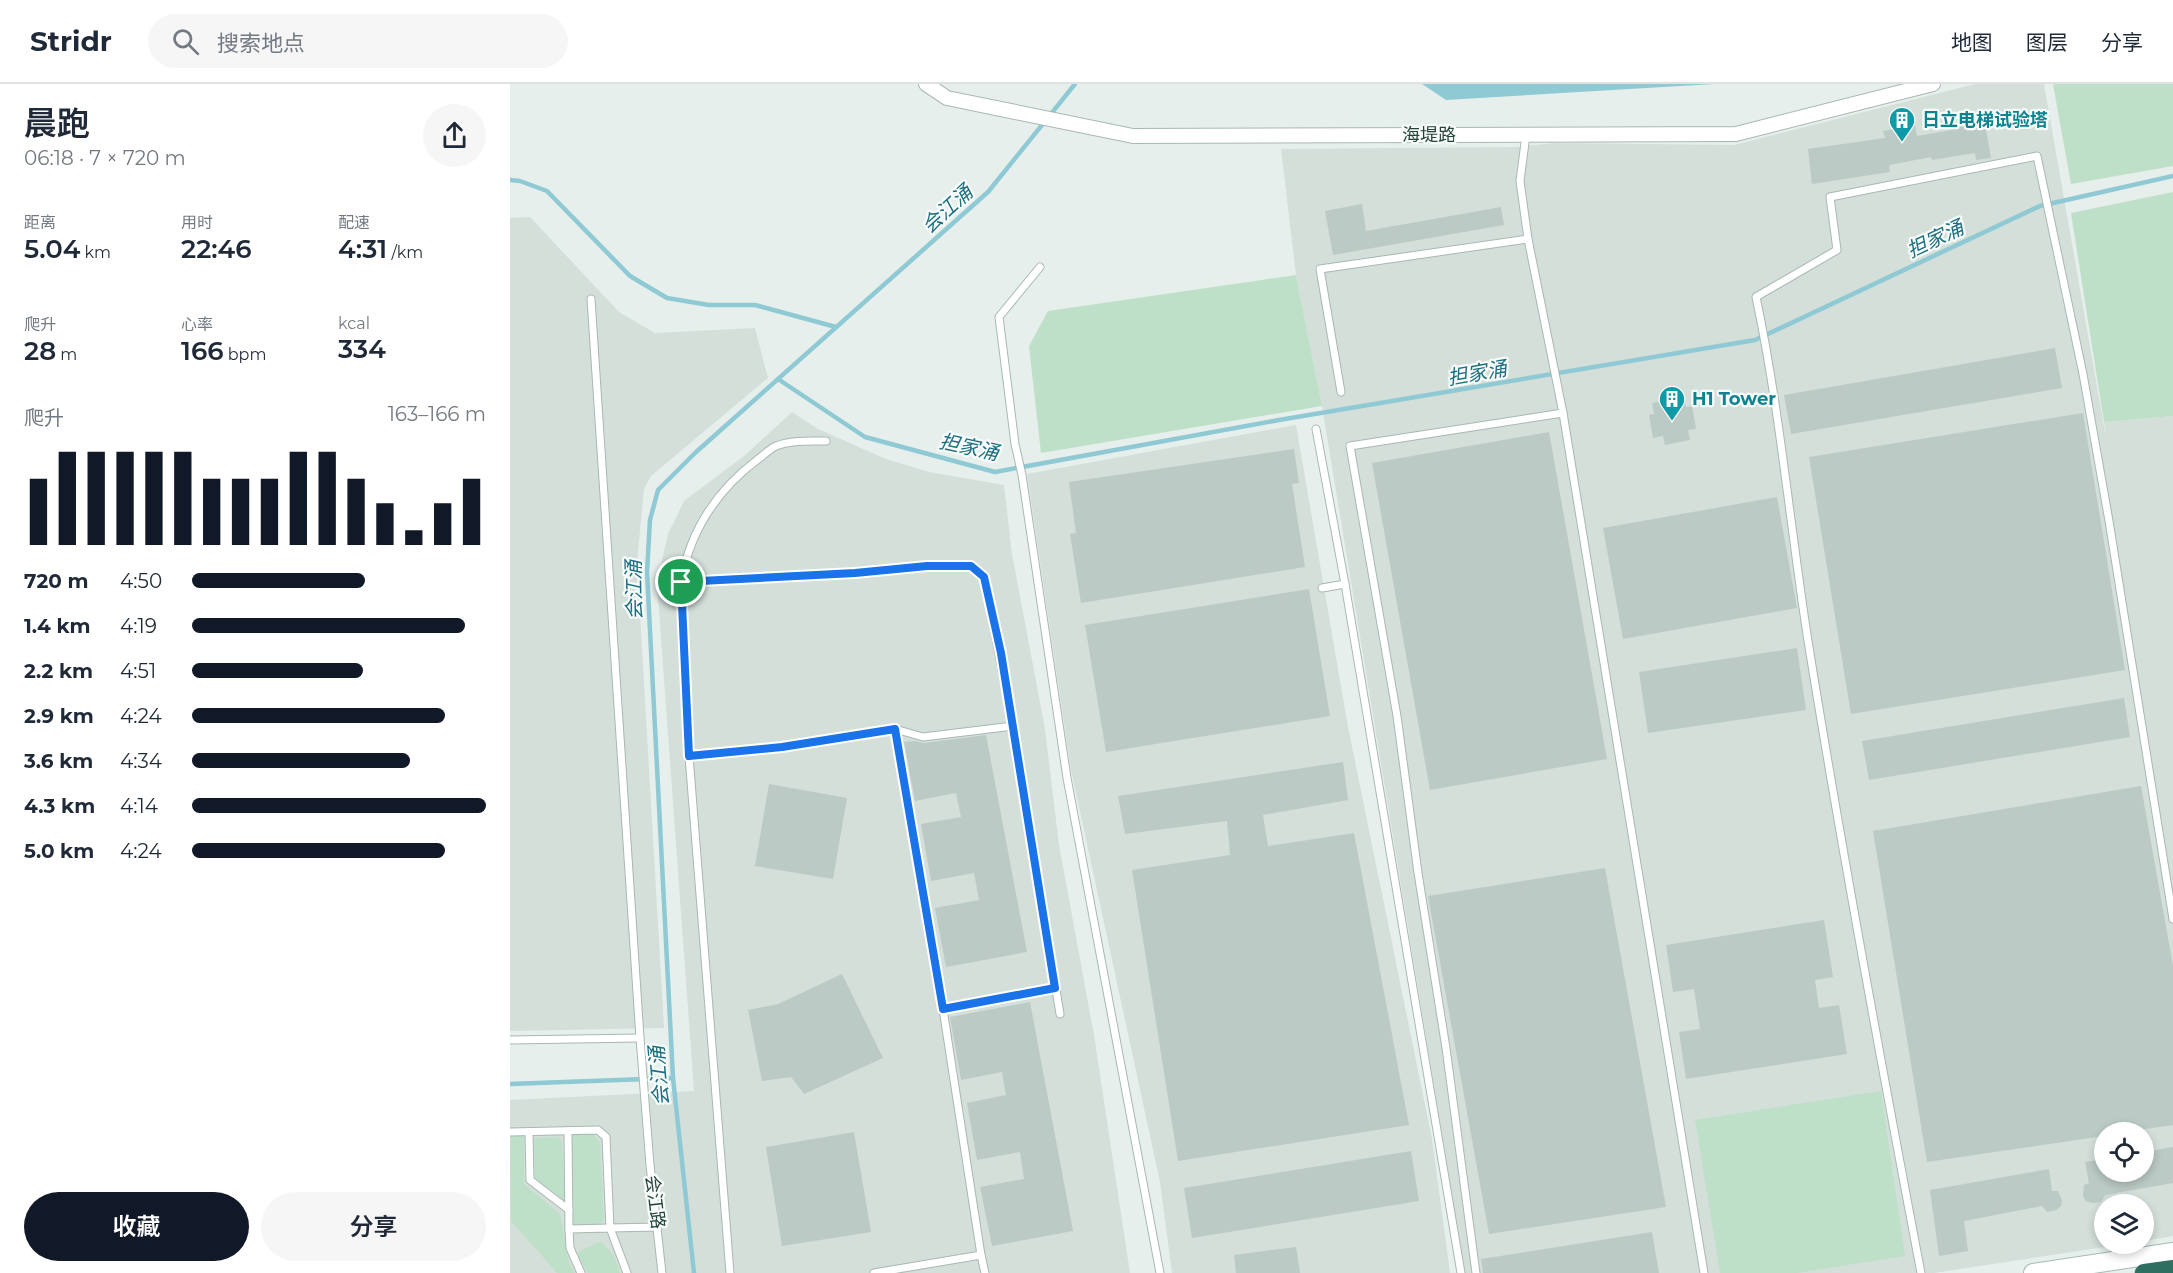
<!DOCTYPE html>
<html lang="zh">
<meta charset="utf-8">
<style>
:root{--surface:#fff;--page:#f6f6f7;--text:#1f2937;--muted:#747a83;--line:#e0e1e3;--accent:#111827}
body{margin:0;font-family:Montserrat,"Noto Sans SC",sans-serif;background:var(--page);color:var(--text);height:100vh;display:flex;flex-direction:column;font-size:22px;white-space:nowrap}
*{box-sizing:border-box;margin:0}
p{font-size:20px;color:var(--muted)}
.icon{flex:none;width:33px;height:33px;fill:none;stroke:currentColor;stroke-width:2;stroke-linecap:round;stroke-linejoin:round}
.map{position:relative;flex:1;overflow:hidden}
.sheet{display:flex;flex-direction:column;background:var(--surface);width:510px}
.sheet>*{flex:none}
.buttons{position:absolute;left:1584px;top:1038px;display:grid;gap:12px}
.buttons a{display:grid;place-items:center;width:60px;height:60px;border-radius:50%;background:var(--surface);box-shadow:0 3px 9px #0003;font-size:30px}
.pin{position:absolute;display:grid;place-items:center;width:51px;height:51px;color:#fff;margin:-26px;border:3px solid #fff;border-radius:50%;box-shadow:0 2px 6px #0007}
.round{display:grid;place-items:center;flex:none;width:63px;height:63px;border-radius:32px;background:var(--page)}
.overview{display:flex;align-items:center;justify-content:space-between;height:102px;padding:0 24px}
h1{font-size:33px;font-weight:600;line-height:45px}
.figures{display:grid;grid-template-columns:repeat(3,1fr);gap:9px;height:102px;padding:6px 24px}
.figures div{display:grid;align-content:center}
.figures b{font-size:26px;font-weight:600}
.figures small{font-size:16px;font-weight:400}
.figures p{font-size:16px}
.chart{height:168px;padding:12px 24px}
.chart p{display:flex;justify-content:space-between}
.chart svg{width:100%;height:108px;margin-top:6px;stroke:var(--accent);stroke-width:6}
.primary-button{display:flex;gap:12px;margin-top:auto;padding:12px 24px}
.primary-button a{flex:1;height:69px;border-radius:36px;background:var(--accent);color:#fff;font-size:24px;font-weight:600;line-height:69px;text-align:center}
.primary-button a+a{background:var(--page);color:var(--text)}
ul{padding:0 24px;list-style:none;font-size:20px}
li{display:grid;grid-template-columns:96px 72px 1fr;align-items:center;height:45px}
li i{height:15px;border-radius:8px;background:var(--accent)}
header{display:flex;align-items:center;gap:36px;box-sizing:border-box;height:84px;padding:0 30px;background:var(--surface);border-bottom:2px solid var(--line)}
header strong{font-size:28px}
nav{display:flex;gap:33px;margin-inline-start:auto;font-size:21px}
.search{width:420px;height:54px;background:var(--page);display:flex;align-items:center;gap:15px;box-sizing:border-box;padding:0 21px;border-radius:33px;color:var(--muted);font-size:22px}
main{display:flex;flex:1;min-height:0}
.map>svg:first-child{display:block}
.built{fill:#d4dfda;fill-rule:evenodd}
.green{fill:#bfe0c8}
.water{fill:#8ec9d4}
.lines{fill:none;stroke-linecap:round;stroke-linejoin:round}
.stream{stroke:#8ec9d4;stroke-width:4.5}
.building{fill:#bbcac4}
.lane-casing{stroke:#a8b8b2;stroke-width:9}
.street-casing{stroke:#a8b8b2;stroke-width:16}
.secondary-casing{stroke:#a4bbb3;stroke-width:20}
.highway-casing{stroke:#c2cac8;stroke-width:20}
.lane{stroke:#fff;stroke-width:7}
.street{stroke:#fff;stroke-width:14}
.secondary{stroke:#fff;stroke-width:18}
.highway{stroke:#2f6f62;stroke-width:18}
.route-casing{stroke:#fff;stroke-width:12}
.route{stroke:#1a73e8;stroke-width:8}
.labels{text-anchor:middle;stroke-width:4.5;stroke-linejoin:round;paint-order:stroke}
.culture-label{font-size:18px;font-weight:bold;fill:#0d838f;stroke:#f7fbf9;text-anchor:start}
.street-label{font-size:18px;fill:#24423a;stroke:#f7fbf9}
.water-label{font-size:20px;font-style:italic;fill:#1c6f80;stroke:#f7fbf9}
</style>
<header>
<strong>Stridr</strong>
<div class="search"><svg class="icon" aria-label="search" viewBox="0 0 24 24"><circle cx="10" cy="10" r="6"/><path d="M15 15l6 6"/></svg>搜索地点</div>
<nav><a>地图</a><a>图层</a><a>分享</a></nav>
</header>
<main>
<section class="sheet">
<div class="overview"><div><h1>晨跑</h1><p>06:18 · 7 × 720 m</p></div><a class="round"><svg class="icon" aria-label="share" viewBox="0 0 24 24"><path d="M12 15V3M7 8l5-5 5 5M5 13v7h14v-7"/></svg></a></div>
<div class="figures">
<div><p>距离</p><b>5.04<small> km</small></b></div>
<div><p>用时</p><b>22:46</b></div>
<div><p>配速</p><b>4:31<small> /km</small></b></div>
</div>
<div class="figures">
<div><p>爬升</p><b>28<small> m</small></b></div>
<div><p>心率</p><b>166<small> bpm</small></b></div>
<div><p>kcal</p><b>334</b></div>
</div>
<div class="chart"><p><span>爬升</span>163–166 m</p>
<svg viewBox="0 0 160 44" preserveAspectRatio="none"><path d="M5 44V17M15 44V6M25 44V6M35 44V6M45 44V6M55 44V6M65 44V17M75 44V17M85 44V17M95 44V6M105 44V6M115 44V17M125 44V27M135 44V38M145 44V27M155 44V17"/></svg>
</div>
<ul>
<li><b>720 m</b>4:50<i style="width:59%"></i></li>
<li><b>1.4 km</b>4:19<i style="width:93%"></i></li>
<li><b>2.2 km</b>4:51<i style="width:58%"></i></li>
<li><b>2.9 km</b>4:24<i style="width:86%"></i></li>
<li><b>3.6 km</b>4:34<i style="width:74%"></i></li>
<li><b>4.3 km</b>4:14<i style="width:100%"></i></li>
<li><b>5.0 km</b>4:24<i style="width:86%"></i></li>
</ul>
<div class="primary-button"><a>收藏</a><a>分享</a></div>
</section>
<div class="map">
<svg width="1663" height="1189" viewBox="0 0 1663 1189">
<rect width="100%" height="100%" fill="#e6efeb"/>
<!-- built -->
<g class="built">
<path d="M1465,0H1534L1596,354L1594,338L1663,332V1152L1634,1157V1120H1594V1160H1615L1424,1189H955L812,322L786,191L771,65L1005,63L1046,59L1224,61ZM1594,1048H1634V1088H1594Z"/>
<polygon points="20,133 109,228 145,249 245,244 258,294 141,392 134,405 127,478 154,944 0,947 0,134"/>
<polygon points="282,328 308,345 376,375 419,388 494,401 502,470 535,645 549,761 584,951 620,1189 0,1189 0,1016 184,1007 147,499 158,450 174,417 234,372"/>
<polygon points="786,341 838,643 922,1055 940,1189 662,1189 650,1098 561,686 517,390"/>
</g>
<!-- green -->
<g class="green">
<polygon points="1543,0 1663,0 1663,82 1561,100"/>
<polygon points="1663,108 1663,332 1594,338 1561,129"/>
<polygon points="786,191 812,322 531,369 519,262 538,227"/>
<polygon points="1371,1007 1395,1172 1287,1189 1210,1189 1185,1036"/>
<polygon points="83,1050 90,1058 94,1135 89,1142 64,1142 62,1051"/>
<polygon points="0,1052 14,1052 14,1100 50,1130 59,1179 65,1189 47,1189 1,1137"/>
<polygon points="48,1053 52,1058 55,1117 25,1094 24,1054"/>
<polygon points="91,1157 104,1172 110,1189 78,1189 69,1175 68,1168"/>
</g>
<!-- water -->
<polygon class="water" points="912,0 1204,0 936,16"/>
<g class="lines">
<!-- stream -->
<g class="stream">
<polyline points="0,96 10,97 37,107 120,192 157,214 199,221 245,221 326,243"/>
<polyline points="268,295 355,353 485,388 769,336 1245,256 1530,122 1663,92"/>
<polyline points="0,1000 163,994"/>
<polyline points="184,1189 163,994 137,488 140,436 148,406 185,369 478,108 565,0"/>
</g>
</g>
<!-- building -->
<g class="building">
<polygon points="1474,34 1481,74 1466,76 1465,69 1422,76 1421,73 1379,81 1380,88 1302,100 1298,65 1375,54 1373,47 1405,41 1407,52 1442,46 1440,39"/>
<polygon points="852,120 856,147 991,123 994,141 823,171 815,127"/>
<polygon points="1545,264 1552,304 1281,350 1274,311"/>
<polygon points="1174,313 1176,323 1182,322 1186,345 1178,346 1180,356 1155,361 1153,352 1143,354 1139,331 1144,330 1142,319"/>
<polygon points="1573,329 1615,586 1341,630 1299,373"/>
<polygon points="1039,348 1097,675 920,706 862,379"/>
<polygon points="784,365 789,399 782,400 795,483 571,519 560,450 566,449 559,398"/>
<polygon points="1267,413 1287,524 1113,555 1093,444"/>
<polygon points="799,505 820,632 596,668 575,541"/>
<polygon points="1287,564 1296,626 1138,649 1129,588"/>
<polygon points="1614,614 1620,653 1359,696 1352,657"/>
<polygon points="476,651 517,868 436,883 425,824 469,816 464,789 421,797 411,740 451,733 446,709 405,717 394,658 405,657 414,659"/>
<polygon points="833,678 838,716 753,731 758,762 844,749 899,1041 668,1077 622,786 720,771 717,737 615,750 608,712"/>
<polygon points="259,700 337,714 323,795 245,782"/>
<polygon points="1631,702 1663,882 1663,1041 1614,1048 1594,1048 1594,1052 1417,1078 1363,747"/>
<polygon points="1095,784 1156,1123 979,1150 918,812"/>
<polygon points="1314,836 1323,893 1305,896 1309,924 1329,921 1337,970 1176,995 1169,948 1190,945 1184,905 1163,908 1156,861"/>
<polygon points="332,890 373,974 294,1010 281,993 252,997 238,926 268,920"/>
<polygon points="520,918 563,1147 482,1162 470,1103 514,1095 510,1068 467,1076 457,1019 496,1011 492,988 451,996 440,933"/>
<polygon points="344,1048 361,1148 272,1162 256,1063"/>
<polygon points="1663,1063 1663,1099 1595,1111 1591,1118 1583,1119 1576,1117 1573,1112 1574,1101 1579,1099 1575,1078 1594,1075 1594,1088 1634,1088 1634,1068"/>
<polygon points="901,1067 909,1117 682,1154 674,1104"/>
<polygon points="1539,1085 1542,1107 1548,1107 1552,1116 1551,1122 1546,1126 1537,1128 1532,1122 1454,1137 1458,1167 1429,1172 1420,1106"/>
<polygon points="1142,1148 1149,1189 973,1189 971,1175"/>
<polygon points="786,1163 790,1189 726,1189 724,1171"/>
</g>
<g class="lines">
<!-- lane casing -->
<g class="lane-casing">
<g id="lane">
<polyline points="1016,51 1010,97 1018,155"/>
<polyline points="530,183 489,233 505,360 512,391 557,694 650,1189"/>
<polyline points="81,215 130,954 140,1081 152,1189"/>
<polyline points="831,308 810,185 1018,155 1053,329 840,362 887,632 908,789 936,964 966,1189"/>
<polyline points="1053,329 1194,1189"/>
<polyline points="806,345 835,500 951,1189"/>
<polyline points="171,498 344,489 417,482 461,482 474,493 503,642 550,930"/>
<polyline points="812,504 835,500"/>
<polyline points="385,645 413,653 503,642"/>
<polyline points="179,672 272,663 385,645 433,925"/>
<polyline points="0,956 130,954"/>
<polyline points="58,1047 59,1145 100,1144 117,1189"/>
<polyline points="0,1048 88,1046 96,1053 100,1144 148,1143"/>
<polyline points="19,1048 20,1096 59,1126"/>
<polyline points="59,1145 60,1164 71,1189"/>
<polyline points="471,1171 475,1189"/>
<path d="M220,1189L179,672L171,498C180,447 206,407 247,376C253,372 259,365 266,362C281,356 300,357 316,357"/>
<polyline points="364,1189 471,1171 433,925 545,904"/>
<path d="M1411,1189C1371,979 1332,768 1298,557C1280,442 1270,326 1246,213L1327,166L1320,113L1527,72L1573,290L1599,437L1663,835"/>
</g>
</g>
<!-- street casing -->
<g class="street-casing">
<polyline id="street" points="416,0 437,14 623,52 1226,50 1423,0"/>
</g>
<!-- secondary casing -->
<g class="secondary-casing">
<polyline id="secondary" points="1523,1189 1663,1168"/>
</g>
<!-- highway casing -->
<g class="highway-casing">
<polyline id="highway" points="1634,1189 1663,1185"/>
</g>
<!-- lane -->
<use href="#lane" class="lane"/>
<!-- street -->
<use href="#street" class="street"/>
<!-- secondary -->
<use href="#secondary" class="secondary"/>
<!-- highway -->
<use href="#highway" class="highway"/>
</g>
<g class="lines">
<!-- route casing -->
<g class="route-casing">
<polygon id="route" points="417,482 461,482 474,493 491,569 545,904 433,925 385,645 272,663 179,672 171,498 345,489"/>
</g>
<!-- route -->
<use href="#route" class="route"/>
</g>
<!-- icons -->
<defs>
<g id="building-pin" transform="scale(1.35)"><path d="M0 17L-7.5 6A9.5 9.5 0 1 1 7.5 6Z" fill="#0f9aa8" stroke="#f7fbf9"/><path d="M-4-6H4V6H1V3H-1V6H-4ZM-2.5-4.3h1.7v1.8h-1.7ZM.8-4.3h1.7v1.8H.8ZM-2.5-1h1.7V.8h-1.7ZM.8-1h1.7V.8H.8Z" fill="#fff"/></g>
</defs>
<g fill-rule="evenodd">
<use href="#building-pin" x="1392" y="36"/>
<use href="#building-pin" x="1162" y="315"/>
</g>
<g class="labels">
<!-- culture labels -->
<g class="culture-label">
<text x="1412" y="42">日立电梯试验塔</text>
<text x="1182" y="321">H1 Tower</text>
</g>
<!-- street labels -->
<g class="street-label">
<text x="919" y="57">海堤路</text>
<text transform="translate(145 1118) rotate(83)" y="6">会江路</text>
</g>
<!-- water labels -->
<g class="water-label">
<text transform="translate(437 125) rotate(-42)" y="7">会江涌</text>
<text transform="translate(1425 155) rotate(-25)" y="7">担家涌</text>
<text transform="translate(967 289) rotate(-10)" y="7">担家涌</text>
<text transform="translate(459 363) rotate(12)" y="7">担家涌</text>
<text transform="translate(124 506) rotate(-91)" y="7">会江涌</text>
<text transform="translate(149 992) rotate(-95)" y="7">会江涌</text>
</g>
</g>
</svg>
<div class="buttons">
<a><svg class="icon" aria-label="locate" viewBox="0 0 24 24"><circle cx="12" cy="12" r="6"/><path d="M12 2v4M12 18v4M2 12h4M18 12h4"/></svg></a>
<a><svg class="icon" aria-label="layers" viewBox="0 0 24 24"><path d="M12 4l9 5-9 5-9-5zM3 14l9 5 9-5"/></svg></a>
</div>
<div class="pin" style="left:171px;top:498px;background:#1e9e55"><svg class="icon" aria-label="arrive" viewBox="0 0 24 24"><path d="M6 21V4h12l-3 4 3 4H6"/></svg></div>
</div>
</main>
